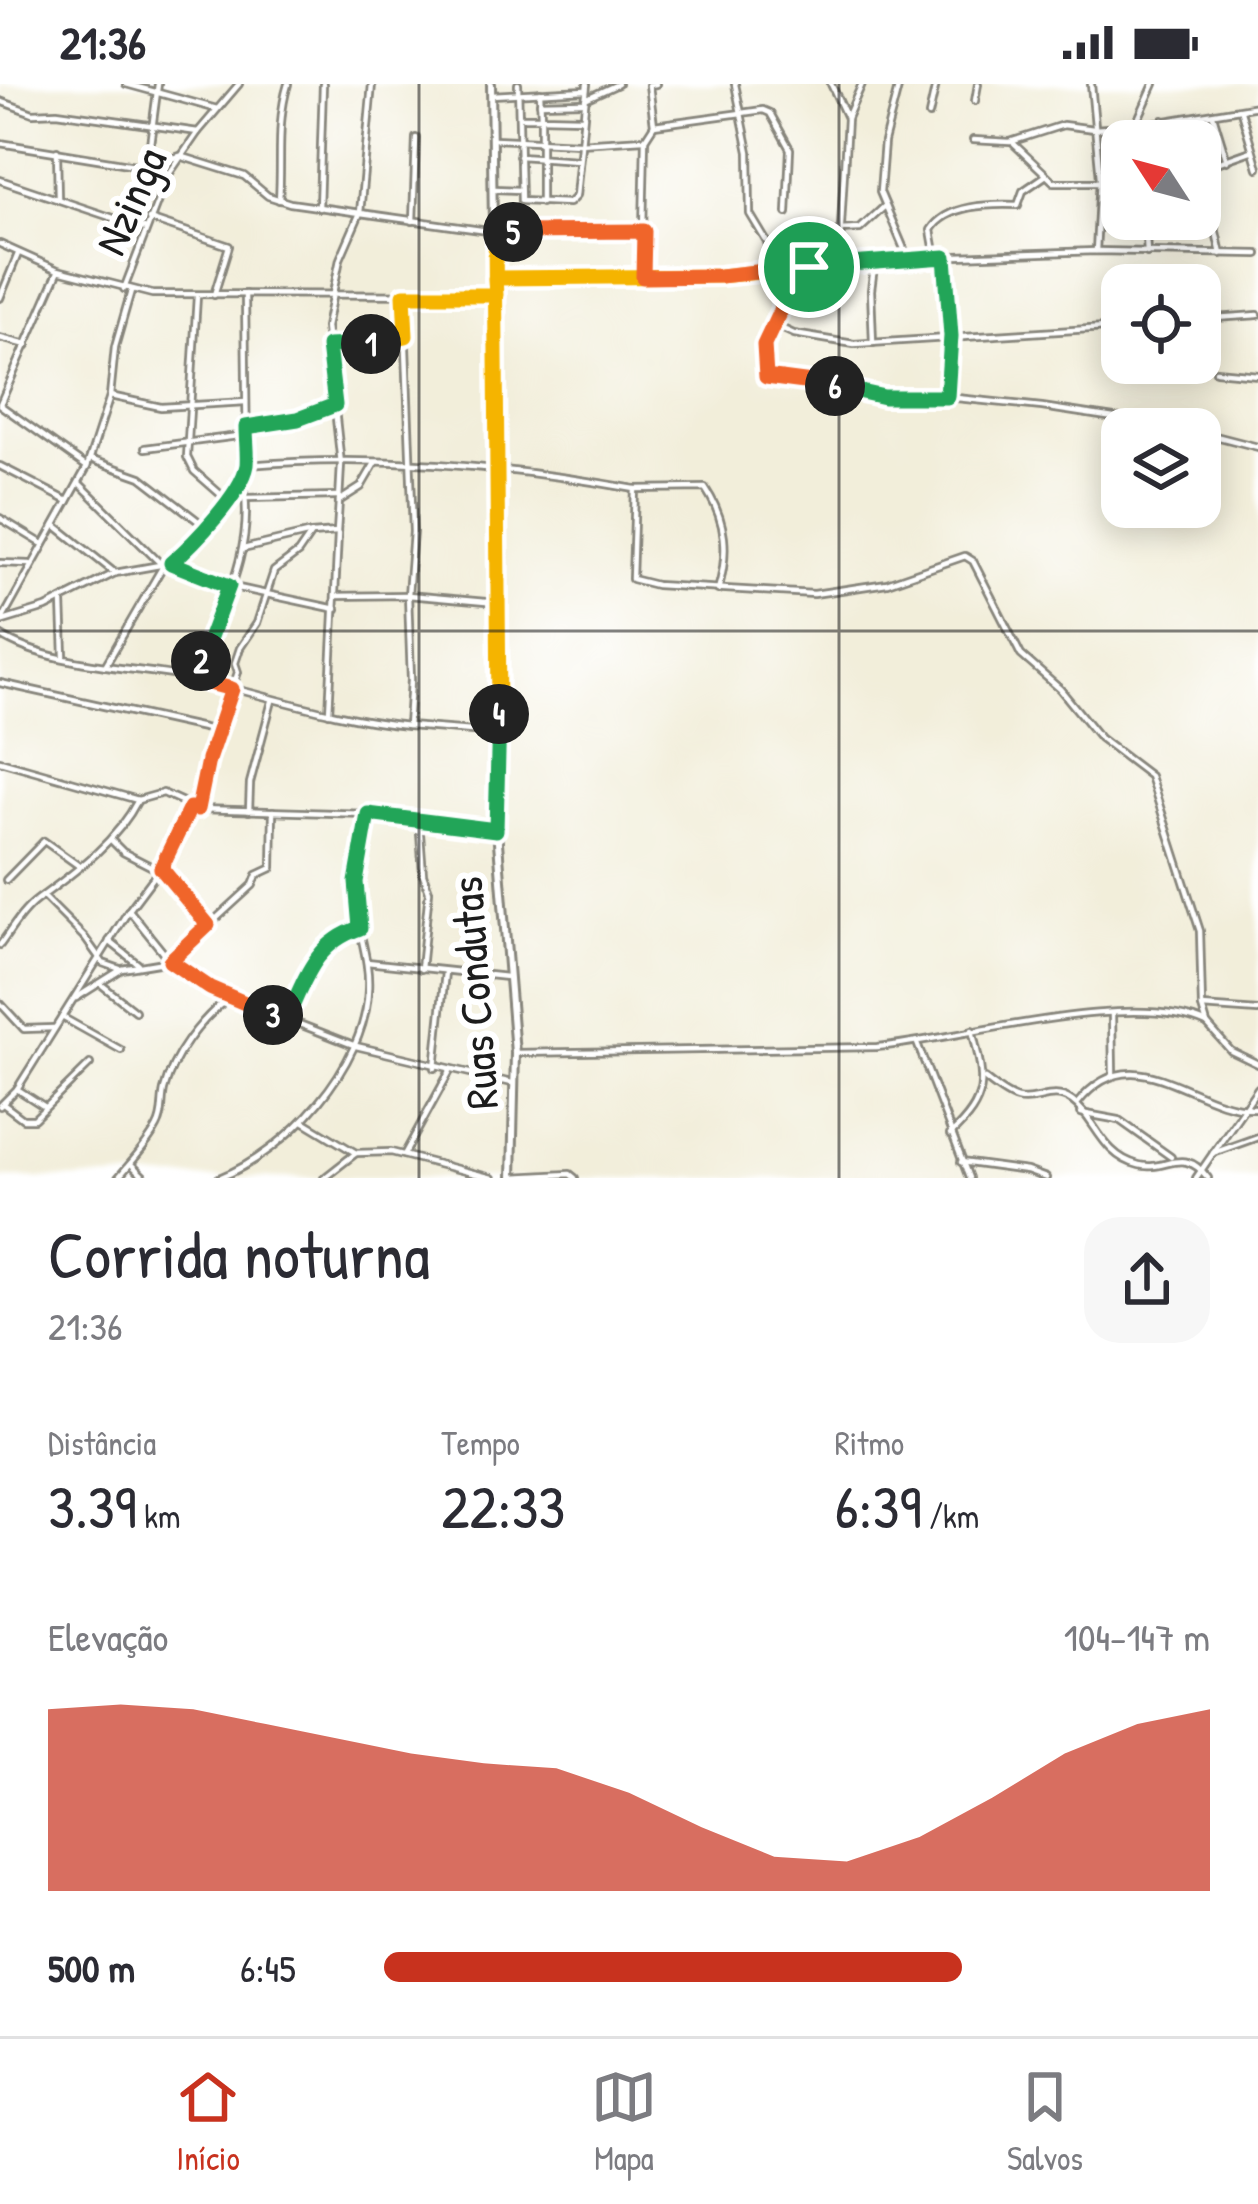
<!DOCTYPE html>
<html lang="pt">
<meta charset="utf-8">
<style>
:root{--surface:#fff;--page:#f7f7f7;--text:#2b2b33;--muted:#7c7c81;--line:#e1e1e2;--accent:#c8321e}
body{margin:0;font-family:"Patrick Hand",sans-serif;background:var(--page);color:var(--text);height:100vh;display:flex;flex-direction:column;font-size:45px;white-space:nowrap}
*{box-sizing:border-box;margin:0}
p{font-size:39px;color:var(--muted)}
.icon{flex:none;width:66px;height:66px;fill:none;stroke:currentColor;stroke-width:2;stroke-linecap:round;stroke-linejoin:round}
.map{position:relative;height:1094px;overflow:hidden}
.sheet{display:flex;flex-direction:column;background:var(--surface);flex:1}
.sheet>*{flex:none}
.needle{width:78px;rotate:306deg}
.buttons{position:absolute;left:1101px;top:36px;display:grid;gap:24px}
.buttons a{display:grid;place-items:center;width:120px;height:120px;border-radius:24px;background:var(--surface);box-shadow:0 6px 30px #0003;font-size:60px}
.pin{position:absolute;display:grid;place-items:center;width:102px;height:102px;color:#fff;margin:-51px;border:6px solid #fff;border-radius:50%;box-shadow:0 3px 12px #0007}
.km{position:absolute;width:60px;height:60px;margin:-30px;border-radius:50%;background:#222;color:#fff;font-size:33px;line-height:60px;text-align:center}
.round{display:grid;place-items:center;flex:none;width:126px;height:126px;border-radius:36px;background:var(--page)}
.headline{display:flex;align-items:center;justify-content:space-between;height:204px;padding:0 48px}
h1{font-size:66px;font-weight:600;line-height:90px}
.figures{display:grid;grid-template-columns:repeat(3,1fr);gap:18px;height:204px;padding:12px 48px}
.figures div{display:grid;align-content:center}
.figures b{font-size:60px;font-weight:600}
.figures small{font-size:33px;font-weight:400}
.figures p{font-size:33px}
.chart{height:336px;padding:24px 48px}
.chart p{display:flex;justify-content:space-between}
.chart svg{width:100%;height:216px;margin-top:12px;fill:var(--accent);opacity:.7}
ul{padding:0 48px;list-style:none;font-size:39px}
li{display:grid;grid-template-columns:192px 144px 1fr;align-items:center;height:90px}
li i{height:30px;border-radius:15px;background:var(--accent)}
.status{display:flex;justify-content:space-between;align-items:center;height:84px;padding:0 60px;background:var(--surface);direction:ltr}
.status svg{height:33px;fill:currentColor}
.tab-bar{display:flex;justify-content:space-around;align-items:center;height:168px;border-top:3px solid var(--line);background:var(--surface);font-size:33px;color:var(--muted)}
.tab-bar a{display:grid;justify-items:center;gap:6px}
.tab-bar .current{color:var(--accent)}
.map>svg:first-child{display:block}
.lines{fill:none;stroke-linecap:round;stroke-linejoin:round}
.minor-casing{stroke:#87857b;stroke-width:10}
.tertiary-casing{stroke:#87857b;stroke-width:12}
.minor{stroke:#fff;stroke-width:4.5}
.tertiary{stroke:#fff;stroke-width:6}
.split-1-casing{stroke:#fff;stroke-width:24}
.split-2-casing{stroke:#fff;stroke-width:24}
.split-3-casing{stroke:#fff;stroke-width:24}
.split-4-casing{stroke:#fff;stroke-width:24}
.split-5-casing{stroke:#fff;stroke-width:24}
.split-6-casing{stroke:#fff;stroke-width:24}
.split-7-casing{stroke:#fff;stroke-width:24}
.split-1{stroke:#f5b400;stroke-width:15}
.split-2{stroke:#22a559;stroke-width:15}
.split-3{stroke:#f0652b;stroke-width:15}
.split-4{stroke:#22a559;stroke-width:15}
.split-5{stroke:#f5b400;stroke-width:15}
.split-6{stroke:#f0652b;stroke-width:15}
.split-7{stroke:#22a559;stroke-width:15}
.grid{fill:none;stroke:#1c1c1c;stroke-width:3;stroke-opacity:0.55}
.labels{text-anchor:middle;stroke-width:12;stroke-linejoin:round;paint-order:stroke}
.street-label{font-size:45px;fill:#1c1c1c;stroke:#fff}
</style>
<div class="status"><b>21:36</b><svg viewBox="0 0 49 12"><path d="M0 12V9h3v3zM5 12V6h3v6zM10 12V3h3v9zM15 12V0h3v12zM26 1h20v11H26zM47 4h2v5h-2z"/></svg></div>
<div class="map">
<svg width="1258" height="1094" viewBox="0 0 1258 1094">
<rect width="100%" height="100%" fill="#fff"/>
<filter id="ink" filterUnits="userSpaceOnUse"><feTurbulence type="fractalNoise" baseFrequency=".00833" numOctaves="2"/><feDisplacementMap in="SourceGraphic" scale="24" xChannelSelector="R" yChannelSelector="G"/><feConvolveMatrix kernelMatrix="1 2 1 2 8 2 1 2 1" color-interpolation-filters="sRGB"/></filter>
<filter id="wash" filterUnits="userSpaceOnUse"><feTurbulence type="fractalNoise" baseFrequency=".004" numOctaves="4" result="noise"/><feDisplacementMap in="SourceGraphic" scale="48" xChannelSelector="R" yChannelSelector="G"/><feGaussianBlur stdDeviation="2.7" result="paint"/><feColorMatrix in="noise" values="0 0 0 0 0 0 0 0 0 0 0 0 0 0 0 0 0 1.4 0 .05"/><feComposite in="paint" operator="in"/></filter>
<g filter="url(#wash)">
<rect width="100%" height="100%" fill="#f2eeda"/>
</g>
<g filter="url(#ink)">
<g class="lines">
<!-- minor casing -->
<g class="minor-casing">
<g id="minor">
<polyline points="126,0 217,25"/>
<polyline points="518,0 521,117 569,119 576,112 587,0"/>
<polyline points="735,0 749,68 750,130 783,185 781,225 773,239"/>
<polyline points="831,0 847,34"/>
<polyline points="899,0 884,58 880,108 907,172"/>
<polyline points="1091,0 1100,94 1096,167"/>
<polyline points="540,8 541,33 582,34"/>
<polyline points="492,11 586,6"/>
<polyline points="585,15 618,0"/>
<polyline points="0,17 33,29 57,28 198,48"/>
<polyline points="975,17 978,0"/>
<polyline points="540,19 582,18"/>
<polyline points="1241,27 1258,84"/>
<polyline points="929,31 936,0"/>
<polyline points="1213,31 1227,77"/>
<polyline points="519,33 541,33 541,119"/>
<polyline points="1163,36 1169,57"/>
<polyline points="654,41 763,26 770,29 790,65 787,129"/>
<polyline points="1132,42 1134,57"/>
<polyline points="1135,42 1154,0"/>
<polyline points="494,55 579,59 644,55"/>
<polyline points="973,56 1010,58 1063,41 1094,45 1135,42 1258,22"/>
<polyline points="0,59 147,83 180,72 244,92 268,112 290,119 495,148 644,147"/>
<polyline points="1014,60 1054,98 1099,98"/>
<polyline points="57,67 58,115"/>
<polyline points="519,72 578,76"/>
<polyline points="147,83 158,0"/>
<polyline points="1200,85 1251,67"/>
<polyline points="1202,85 1221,170"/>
<polyline points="1100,94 1122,94"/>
<polyline points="0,96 146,145"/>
<polyline points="495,105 520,106"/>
<path d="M279,116C282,76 276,39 288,0"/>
<polyline points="319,124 323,0"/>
<polyline points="149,135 229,162 214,211"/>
<polyline points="1145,135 1147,169"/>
<polyline points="413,137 416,54"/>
<polyline points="839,146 860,145 885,122"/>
<polyline points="0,160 58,186 152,210 496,211"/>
<polyline points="945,173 951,252 947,311"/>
<path d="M936,174L931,146C947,120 990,120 1018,121L1023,107L1045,92"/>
<polyline points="839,177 847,34 862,0"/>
<polyline points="642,193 645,55 654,41 649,1 656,0"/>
<polyline points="495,194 720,192 875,175 1096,167 1258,170"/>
<polyline points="124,205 167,93 198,48 239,0"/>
<polyline points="245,210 247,381"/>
<polyline points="404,211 413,448 408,511 411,596 408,642 498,649"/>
<polyline points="197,212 187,373 194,387 227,416"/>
<polyline points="0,214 18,170"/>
<polyline points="1200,235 1258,231"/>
<polyline points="1122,243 854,260 794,250 772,240 763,269 766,294 853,304 884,313 947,313 1042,323 1186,345"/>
<polyline points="0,254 27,261"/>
<polyline points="873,259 871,206 875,175"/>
<polyline points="328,262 368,260 405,252"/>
<polyline points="1216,287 1258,291"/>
<polyline points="110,312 161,323 246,318"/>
<polyline points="0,320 58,188"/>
<polyline points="0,321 87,383"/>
<polyline points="246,343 298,335 334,322"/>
<polyline points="1200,348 1258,363"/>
<polyline points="145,364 246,351"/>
<polyline points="90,375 141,393 206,443"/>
<polyline points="0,382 68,417"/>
<polyline points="79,399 163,482 105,582"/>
<path d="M635,405L705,404C727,437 729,469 718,506"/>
<polyline points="246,414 337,412"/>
<polyline points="339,417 341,380 326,243 340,175 360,129 372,0"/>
<polyline points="0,434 41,459"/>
<polyline points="55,441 115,489"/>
<polyline points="243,465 307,450"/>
<polyline points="0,479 30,480"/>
<polyline points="171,479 229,502 336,525"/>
<polyline points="335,512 408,511 497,519"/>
<polyline points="62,518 64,572"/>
<polyline points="2,536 87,383 110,312 115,263 131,207"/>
<path d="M0,538L46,524L115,489L171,479L227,416L247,381C376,370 508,382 635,405L632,495L656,501L814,510L887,499L965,472L973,477L1021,571L1060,605L1100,654L1150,692L1200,847L1202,923L1207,940L1231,967L1258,980"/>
<path d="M0,551C48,583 142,583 199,596C269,612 336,635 408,642"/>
<path d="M194,595C218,532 259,464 242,394"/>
<polyline points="0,599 217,647"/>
<polyline points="329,629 338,450"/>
<polyline points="0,677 138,716 163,709 198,725 368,730 497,746"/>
<polyline points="198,725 208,677 238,588 235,579 240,564 257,539 274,487 298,469 311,450 337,448 339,417 361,403 375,379"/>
<polyline points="249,727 250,699 272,617"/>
<polyline points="419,736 423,790 429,807 421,885"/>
<polyline points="111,756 123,768 160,787"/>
<polyline points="162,785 208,841"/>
<polyline points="6,796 44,757 79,782"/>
<polyline points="43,812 85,854 103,879 120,885"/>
<polyline points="129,826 170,877 222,910 356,962 512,999"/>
<polyline points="109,857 138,880"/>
<path d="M0,861C11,846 22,827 37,816C75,788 116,759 138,716"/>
<polyline points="367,878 507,893"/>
<polyline points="102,901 135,927"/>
<polyline points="76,914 122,885 170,877 253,801 257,791 272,784 273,727"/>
<polyline points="0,919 24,945 54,944"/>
<polyline points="1202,923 1258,927"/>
<polyline points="1112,930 1113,990"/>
<polyline points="62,933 121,966"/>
<path d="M286,936C306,896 314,859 360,845"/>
<polyline points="917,959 969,1094"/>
<path d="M515,969L877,963C960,955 1133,905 1207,940"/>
<polyline points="435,984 445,888"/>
<path d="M985,995C994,1002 1006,1012 1017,1015C1037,1020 1051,1003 1072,1017C1095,1033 1101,1072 1139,1081C1166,1088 1183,1061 1208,1094"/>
<polyline points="17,1005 45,1023"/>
<polyline points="3,1020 23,1035 34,1035 90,980"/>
<path d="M1077,1020C1134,947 1192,1026 1255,1024"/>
<polyline points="0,1022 17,1005 129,826 168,774 190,725"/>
<polyline points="1081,1029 1119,1036 1171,1073"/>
<polyline points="303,1037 356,1069 391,1068 492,1094"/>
<path d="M950,1051C991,1014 984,995 972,946"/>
<polyline points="1213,1069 1258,1053"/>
<polyline points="404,1071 450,987"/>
<polyline points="961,1078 1027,1087 1046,1094"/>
<polyline points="132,1081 145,1094"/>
<polyline points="512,1093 570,1090 575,1094"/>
<path d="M118,1094C131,1078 147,1062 157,1043C164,1031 161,1019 164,1006C173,971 200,937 227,915"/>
<path d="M219,1094C287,1068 366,982 368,906C370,877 359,851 356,823C353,792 363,760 368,730"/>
<polyline points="324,1094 356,1069"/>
<polyline points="1196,1094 1258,1004"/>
</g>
</g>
<!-- tertiary casing -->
<g class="tertiary-casing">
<polyline id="tertiary" points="491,0 499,570 497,746 515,969 512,1094"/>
</g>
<!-- minor -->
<use href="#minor" class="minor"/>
<!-- tertiary -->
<use href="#tertiary" class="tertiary"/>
</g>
</g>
<g class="lines" filter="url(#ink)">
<!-- split-1 casing -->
<g class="split-1-casing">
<polyline id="split-1" points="371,260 406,252 404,211 496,211 495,194 720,192 809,183"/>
</g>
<!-- split-2 casing -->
<g class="split-2-casing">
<path id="split-2" d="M201,577L229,502L171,479C193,460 242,410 247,381C248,369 246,355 246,343L298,335L335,321L328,262L371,260"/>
</g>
<!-- split-3 casing -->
<g class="split-3-casing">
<polyline id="split-3" points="201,577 194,595 232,605 208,676 198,725 190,724 161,784 208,841 170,877 210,904 273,931"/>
</g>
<!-- split-4 casing -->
<g class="split-4-casing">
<path id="split-4" d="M273,931L286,936C305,896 314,859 360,844L356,798L368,730L496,746L499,630"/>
</g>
<!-- split-5 casing -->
<g class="split-5-casing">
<polyline id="split-5" points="499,630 495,148 513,148"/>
</g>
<!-- split-6 casing -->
<g class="split-6-casing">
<polyline id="split-6" points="513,148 644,147 643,193 720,192 783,185 781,225 764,261 766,293 835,302"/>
</g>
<!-- split-7 casing -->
<g class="split-7-casing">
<polyline id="split-7" points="809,183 945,173 951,252 947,313 884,313 835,302"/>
</g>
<!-- split-1 -->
<use href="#split-1" class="split-1"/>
<!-- split-2 -->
<use href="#split-2" class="split-2"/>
<!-- split-3 -->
<use href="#split-3" class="split-3"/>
<!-- split-4 -->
<use href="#split-4" class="split-4"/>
<!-- split-5 -->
<use href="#split-5" class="split-5"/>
<!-- split-6 -->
<use href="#split-6" class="split-6"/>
<!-- split-7 -->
<use href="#split-7" class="split-7"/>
</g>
<!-- grid -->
<path class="grid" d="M419,0V1094M839,0V1094M0,547H1258"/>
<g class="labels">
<!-- street labels -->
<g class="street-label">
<text transform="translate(130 117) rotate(-66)" y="16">Nzinga</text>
<text transform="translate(474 909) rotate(-94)" y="16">Ruas Condutas</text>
</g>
</g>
</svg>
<div class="buttons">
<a><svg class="needle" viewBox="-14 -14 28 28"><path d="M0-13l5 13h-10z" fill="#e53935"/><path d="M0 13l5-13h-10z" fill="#7c7c81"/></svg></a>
<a><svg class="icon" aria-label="locate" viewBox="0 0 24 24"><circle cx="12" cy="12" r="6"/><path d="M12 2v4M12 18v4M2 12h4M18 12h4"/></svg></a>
<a><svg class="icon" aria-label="layers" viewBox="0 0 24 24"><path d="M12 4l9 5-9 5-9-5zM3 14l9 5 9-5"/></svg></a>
</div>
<div class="pin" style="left:809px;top:183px;background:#1e9e55"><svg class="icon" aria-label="arrive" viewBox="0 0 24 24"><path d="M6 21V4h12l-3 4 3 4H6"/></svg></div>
<b class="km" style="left:371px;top:260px">1</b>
<b class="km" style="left:201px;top:577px">2</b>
<b class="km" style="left:273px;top:931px">3</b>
<b class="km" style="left:499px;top:630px">4</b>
<b class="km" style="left:513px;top:148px">5</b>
<b class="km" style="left:835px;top:302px">6</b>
</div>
<section class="sheet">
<div class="headline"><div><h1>Corrida noturna</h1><p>21:36</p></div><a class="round"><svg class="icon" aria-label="share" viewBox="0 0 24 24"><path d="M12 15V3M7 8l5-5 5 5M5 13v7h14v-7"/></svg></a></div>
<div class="figures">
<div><p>Distância</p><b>3.39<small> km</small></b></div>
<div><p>Tempo</p><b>22:33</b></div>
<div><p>Ritmo</p><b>6:39<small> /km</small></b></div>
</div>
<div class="chart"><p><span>Elevação</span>104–147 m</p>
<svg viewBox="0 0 160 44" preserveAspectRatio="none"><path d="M0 44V7L10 6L20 7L30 10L40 13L50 16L60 18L70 19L80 24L90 31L100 37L110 38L120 33L130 25L140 16L150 10L160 7V44z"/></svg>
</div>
<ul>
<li><b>500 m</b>6:45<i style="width:70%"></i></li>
</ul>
</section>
<nav class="tab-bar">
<a class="current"><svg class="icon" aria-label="home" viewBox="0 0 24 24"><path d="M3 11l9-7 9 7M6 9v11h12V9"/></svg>Início</a>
<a><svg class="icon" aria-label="map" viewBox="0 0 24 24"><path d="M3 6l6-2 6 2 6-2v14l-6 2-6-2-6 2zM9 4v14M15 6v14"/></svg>Mapa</a>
<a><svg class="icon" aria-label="saved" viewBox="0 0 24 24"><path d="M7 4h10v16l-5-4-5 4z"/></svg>Salvos</a>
</nav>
